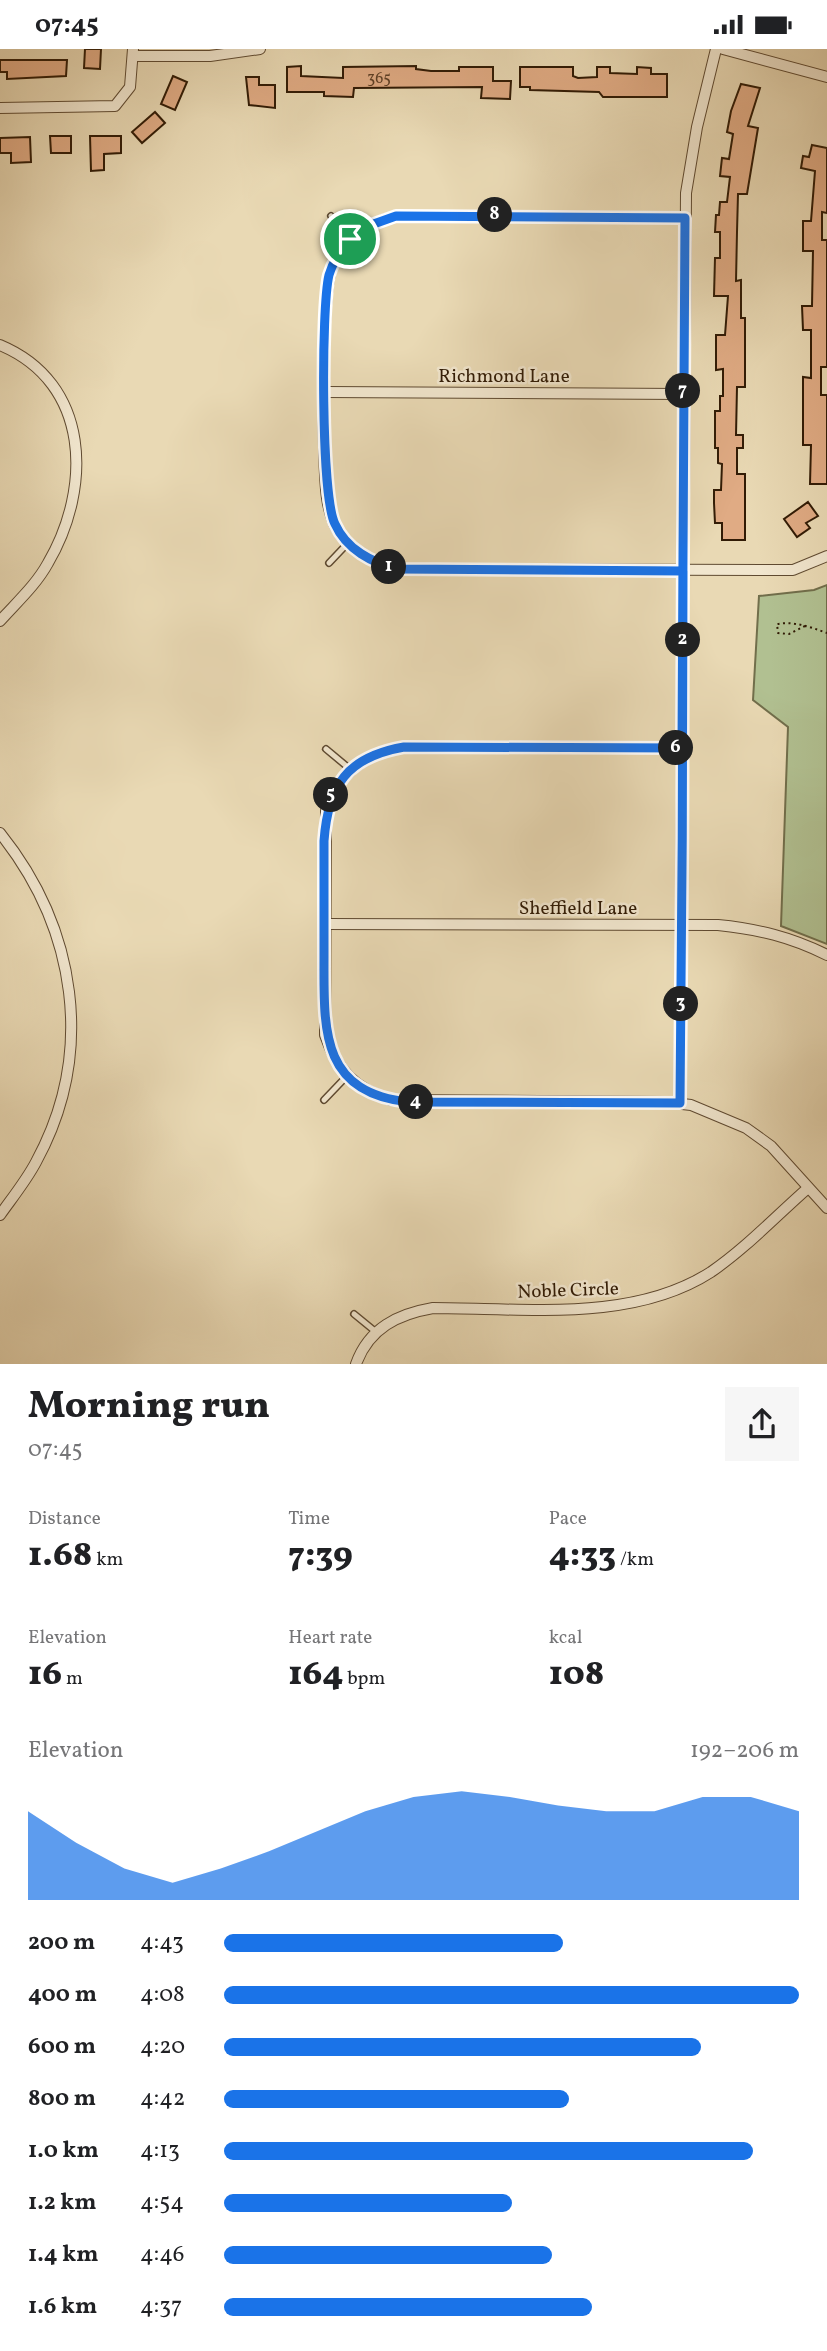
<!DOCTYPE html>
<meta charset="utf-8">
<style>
:root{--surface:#fff;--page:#f6f6f6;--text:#202124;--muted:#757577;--accent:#1a73e8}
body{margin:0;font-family:Vollkorn,serif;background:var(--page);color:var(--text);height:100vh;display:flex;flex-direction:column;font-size:26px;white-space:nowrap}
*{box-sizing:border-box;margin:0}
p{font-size:23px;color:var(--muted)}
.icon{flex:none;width:38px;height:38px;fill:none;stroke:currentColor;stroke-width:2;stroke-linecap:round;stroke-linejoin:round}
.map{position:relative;height:1315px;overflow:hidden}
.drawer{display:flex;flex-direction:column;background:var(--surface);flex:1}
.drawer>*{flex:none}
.pin{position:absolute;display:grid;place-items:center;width:60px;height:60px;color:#fff;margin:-30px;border:4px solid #fff;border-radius:50%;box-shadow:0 2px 7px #0007}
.km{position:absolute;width:35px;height:35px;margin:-18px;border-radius:50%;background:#222;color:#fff;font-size:19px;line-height:35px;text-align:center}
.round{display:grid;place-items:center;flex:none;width:74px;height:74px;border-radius:0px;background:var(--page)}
.headline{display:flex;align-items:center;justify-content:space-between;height:119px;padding:0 28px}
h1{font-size:38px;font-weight:800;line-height:52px}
.stats{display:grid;grid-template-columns:repeat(3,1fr);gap:10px;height:119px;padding:7px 28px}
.stats div{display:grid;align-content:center}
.stats b{font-size:35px;font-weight:800}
.stats small{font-size:19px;font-weight:400}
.stats p{font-size:19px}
.chart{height:196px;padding:14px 28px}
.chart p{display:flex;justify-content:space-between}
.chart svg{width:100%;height:126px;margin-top:7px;fill:var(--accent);opacity:.7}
ul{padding:0 28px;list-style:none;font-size:23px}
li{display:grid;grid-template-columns:112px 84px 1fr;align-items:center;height:52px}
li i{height:18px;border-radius:9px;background:var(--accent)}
.status{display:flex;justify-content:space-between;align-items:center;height:49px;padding:0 35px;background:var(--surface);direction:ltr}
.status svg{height:19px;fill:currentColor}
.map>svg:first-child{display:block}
.green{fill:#b1c091;stroke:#716e4b;stroke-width:2}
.building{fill:#e0ab84;stroke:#311b05;stroke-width:2}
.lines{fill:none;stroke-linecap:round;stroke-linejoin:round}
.service-casing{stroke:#5f4a31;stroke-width:8}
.minor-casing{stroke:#5f4a31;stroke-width:12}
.path{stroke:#311b05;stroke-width:2;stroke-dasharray:2 3.5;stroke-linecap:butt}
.service{stroke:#f1e6ce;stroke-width:5}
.minor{stroke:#f1e6ce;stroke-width:10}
.route-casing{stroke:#fff;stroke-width:14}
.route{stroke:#1a73e8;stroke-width:9}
.labels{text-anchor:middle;stroke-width:5;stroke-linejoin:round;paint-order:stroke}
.number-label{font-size:16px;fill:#5d3f25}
.street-label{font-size:19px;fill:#311b05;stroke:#f1e6ce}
</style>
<div class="status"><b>07:45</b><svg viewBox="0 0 49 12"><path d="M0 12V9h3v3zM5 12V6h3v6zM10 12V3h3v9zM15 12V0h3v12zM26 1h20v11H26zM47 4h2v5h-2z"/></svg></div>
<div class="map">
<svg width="827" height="1315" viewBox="0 0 827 1315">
<rect width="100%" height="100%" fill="#e9d9b4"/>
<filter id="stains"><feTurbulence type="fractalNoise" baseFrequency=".00286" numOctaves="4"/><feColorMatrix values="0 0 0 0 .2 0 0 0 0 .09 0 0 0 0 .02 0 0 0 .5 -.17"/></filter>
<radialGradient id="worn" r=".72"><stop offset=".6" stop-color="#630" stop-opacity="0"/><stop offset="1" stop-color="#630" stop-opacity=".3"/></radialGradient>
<!-- green -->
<polygon class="green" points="827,536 827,895 781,877 788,678 753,651 759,547 814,541"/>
<!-- building -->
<g class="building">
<polygon points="85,0 101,0 100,20 84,19"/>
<polygon points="0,11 67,11 66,27 7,30 7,23 0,23"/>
<polygon points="301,17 301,27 343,29 343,18 416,17 416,20 431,22 459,22 459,18 493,18 493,32 511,32 510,50 481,49 482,38 354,39 353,48 324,47 324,43 287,43 287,18"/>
<polygon points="520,18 573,18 573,27 578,29 597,28 597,18 610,18 610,24 637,25 637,18 651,19 651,25 667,25 667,48 603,48 599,43 530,41 530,38 520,38"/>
<polygon points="173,27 187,33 175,61 161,55"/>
<polygon points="246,28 259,28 259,36 275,36 275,59 249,56"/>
<polygon points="741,35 760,39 748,77 758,79 747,145 738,145 737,183 736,232 741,231 741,269 745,269 745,338 737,338 736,386 743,386 743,399 737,399 737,425 745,425 745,491 722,491 722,474 715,474 714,454 714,441 721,441 722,415 718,414 718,399 715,399 715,362 720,362 720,347 723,347 723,320 716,321 716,286 725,286 728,247 714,247 715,209 720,209 720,183 715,183 716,166 719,166 720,153 727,153 730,128 720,127 722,109 729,110 733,85 727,83 731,62"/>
<polygon points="155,63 165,74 142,94 132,83"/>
<polygon points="50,87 71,87 71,104 51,104"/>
<polygon points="90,87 121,87 121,104 104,105 104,121 91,122"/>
<polygon points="30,88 31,113 11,114 11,104 0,104 0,89"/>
<polygon points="812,96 827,99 827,164 822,163 822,191 827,191 827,318 821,318 821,346 827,346 827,435 810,435 811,396 803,396 803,328 811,329 811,281 803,281 802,257 812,257 813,202 803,202 803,172 811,172 815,122 801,119 803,107 809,108"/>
<polygon points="808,453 818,467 806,474 810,479 797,488 784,470"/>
</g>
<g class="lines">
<!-- service casing -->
<g class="service-casing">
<g id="service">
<polyline points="331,167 350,190"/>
<polyline points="329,514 348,494"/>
<polyline points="326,700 350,720"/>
<polyline points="324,1051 346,1028"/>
<polyline points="354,1265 376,1283"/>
</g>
</g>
<!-- minor casing -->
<g class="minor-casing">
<g id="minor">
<polyline points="723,0 827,28"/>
<polyline points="133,7 210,7 260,0"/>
<polyline points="0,59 115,57 130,38 133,0"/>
<path d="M685,169L396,167C366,175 344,191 332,219C321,244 322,417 327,449C328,457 331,467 334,475C346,500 372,514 398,520L793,521L827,507"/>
<path d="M0,296C91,334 92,439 48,514C36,536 17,553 0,572"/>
<polyline points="325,343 683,345"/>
<path d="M682,699L404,698C363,705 340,723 326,762L325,986C337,1021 355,1040 391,1051L665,1053L691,1056L746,1079L771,1097L827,1159"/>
<path d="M0,784C76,879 96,1003 36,1113C26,1132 12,1149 0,1166"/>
<path d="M324,875L718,876C758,880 791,888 827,906"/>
<polyline points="680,1054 686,144 697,78 716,0"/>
<path d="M356,1315C369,1279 398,1265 433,1259C524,1259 632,1274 711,1223C746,1199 776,1167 808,1139"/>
</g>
</g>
<!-- path -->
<path class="path" d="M805,577L789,585L778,584L777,575C795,572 810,578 827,584"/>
<!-- service -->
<use href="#service" class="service"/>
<!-- minor -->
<use href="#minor" class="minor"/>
</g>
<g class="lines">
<!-- route casing -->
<g class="route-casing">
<path id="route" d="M350,190C341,200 333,213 329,226C321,259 321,448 335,475C346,500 372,514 398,520L683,522C683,699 682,877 680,1054L409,1053C320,1044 324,980 324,909C324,870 324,831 324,792C328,736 347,708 404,698L682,699C682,634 683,570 683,505L685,169L396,167L368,177L350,190"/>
</g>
<!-- route -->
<use href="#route" class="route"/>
</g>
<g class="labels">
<!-- number labels -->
<g class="number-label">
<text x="379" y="34">365</text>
</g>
<!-- street labels -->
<g class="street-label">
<text x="504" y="333">Richmond Lane</text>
<text x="578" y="865">Sheffield Lane</text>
<text transform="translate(568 1240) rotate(-2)" y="7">Noble Circle</text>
</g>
</g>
<rect width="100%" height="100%" filter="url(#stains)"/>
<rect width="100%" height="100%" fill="url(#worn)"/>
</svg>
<div class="pin" style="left:350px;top:190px;background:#1e9e55"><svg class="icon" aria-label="arrive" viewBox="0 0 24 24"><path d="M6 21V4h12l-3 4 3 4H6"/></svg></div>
<b class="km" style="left:389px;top:518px">1</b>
<b class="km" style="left:683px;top:591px">2</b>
<b class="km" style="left:681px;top:955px">3</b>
<b class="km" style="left:416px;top:1053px">4</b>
<b class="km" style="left:331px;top:746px">5</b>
<b class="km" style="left:676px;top:699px">6</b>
<b class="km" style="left:683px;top:342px">7</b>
<b class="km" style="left:495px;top:166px">8</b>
</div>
<section class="drawer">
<div class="headline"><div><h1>Morning run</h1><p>07:45</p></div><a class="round"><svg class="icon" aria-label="share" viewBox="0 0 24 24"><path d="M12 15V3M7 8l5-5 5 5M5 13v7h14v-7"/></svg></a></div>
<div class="stats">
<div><p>Distance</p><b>1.68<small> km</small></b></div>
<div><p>Time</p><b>7:39</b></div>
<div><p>Pace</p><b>4:33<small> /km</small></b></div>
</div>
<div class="stats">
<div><p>Elevation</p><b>16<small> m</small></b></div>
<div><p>Heart rate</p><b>164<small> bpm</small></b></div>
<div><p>kcal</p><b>108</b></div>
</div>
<div class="chart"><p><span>Elevation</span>192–206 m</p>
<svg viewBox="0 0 160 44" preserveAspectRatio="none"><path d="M0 44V13L10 24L20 33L30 38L40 33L50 27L60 20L70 13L80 8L90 6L100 8L110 11L120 13L130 13L140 8L150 8L160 13V44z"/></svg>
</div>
<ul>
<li><b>200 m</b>4:43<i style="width:59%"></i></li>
<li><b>400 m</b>4:08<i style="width:100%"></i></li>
<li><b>600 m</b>4:20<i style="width:83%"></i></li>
<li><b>800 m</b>4:42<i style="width:60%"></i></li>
<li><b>1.0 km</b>4:13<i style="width:92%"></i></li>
<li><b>1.2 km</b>4:54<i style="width:50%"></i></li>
<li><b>1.4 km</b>4:46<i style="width:57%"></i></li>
<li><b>1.6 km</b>4:37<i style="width:64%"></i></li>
</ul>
</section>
